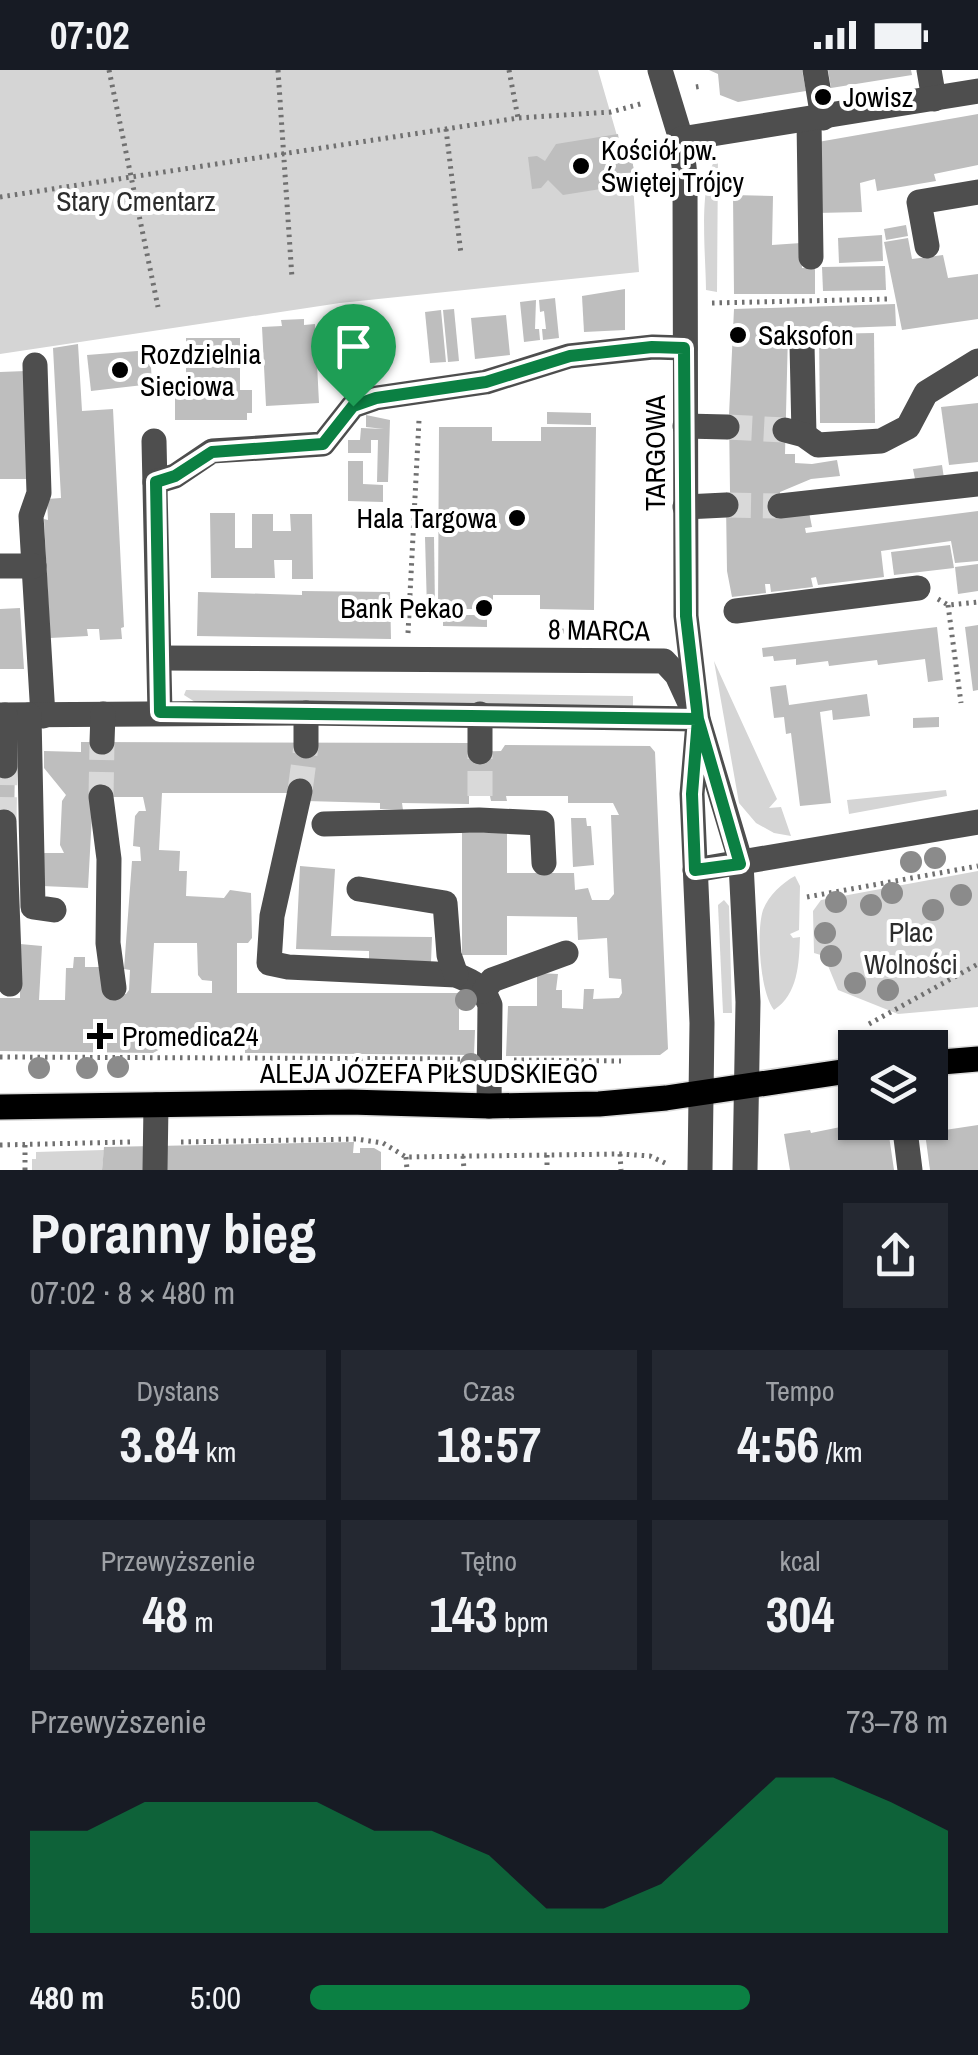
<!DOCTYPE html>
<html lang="pl">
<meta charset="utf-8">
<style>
:root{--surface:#171b24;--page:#242831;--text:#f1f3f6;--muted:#9ea1a6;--accent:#0b8043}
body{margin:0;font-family:"Archivo Narrow",sans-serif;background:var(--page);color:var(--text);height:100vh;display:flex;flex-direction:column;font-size:38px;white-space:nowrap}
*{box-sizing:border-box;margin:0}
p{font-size:32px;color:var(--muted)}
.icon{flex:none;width:55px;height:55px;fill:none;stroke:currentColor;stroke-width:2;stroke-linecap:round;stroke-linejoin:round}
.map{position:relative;height:1100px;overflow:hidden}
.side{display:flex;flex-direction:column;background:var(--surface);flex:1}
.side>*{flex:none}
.fabs{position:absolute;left:838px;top:960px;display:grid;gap:20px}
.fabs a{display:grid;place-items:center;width:110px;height:110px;border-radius:0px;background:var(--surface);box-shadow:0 2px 8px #0004;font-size:50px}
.pin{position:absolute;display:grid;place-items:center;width:85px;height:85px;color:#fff;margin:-102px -42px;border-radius:50% 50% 50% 0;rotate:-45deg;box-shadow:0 0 10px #0007}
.pin .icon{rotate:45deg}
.round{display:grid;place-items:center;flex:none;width:105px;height:105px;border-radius:0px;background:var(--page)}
.head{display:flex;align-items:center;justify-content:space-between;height:170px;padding:0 30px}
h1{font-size:55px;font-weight:700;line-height:75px}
.metrics{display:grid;grid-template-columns:repeat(3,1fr);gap:15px;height:170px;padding:10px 30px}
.metrics div{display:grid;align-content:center;border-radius:0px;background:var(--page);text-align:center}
.metrics b{font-size:50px;font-weight:700}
.metrics small{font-size:28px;font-weight:400}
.metrics p{font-size:28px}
.chart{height:280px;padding:20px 30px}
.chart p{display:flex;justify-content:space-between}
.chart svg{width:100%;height:180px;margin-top:10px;fill:var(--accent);opacity:.7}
ul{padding:0 30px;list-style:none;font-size:32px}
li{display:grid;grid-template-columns:160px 120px 1fr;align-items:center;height:75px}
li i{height:25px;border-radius:12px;background:var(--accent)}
.status{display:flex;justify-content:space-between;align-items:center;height:70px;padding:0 50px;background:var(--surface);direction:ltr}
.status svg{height:28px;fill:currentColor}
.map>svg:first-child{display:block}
.green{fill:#d5d5d5}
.building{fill:#bebebe;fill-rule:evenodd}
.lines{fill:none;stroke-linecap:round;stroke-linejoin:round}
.minor-tunnel{stroke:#d9d9d9;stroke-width:25;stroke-dasharray:25 12;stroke-linecap:butt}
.major-casing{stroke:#dbdbdb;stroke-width:28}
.path{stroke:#707070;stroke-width:5;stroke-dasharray:2.5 5;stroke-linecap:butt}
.minor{stroke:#4e4e4e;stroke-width:25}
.major{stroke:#000;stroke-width:25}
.tree{fill:#8b8b8b}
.route-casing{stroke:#fff;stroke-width:20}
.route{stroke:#0b8043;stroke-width:12}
.poi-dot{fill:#000;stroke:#fff;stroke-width:4}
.labels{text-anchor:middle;stroke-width:8;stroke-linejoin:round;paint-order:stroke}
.poi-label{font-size:28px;fill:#000;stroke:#fff;text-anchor:start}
.park-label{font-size:28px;fill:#2c2c2c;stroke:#fff}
.street-label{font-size:28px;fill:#000;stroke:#fff}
</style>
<div class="status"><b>07:02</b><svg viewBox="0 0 49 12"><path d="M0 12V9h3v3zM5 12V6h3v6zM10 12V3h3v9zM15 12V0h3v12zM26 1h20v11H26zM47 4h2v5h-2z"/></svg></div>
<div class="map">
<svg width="978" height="1100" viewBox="0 0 978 1100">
<rect width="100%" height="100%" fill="#fff"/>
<!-- green -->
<g class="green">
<polygon points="0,0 598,0 620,76 630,75 634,102 625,104 626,114 633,114 639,202 340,233 0,284"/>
<path d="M718,86L717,222L706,220C706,186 697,110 718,86Z"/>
<polygon points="714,591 777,729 769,738 781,737 791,766 774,763 756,753 739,733"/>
<polygon points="186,620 633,626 633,639 195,632 184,625"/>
<polygon points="946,720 947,726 849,744 847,730"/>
<polygon points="978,801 978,937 898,944 838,920 824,886 814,883 813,841 821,830"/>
<path d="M795,806L800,816L799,860L790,864L793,868L800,867C799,894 798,924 774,940C760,922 756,862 763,840C769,825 782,813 795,806Z"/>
<polygon points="724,830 729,836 732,943 723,943 718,835"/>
<polygon points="104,1080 102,1100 32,1100 32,1089 36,1089 36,1082"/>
</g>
<!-- building -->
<g class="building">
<polygon points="709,0 802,0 806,21 738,32 720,25 718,4"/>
<polygon points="828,0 911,0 912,5 831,18"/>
<polygon points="978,44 978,95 934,104 936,111 877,121 875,109 860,113 862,142 816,143 818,72"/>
<polygon points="618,64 620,77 630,75 634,102 625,103 626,115 563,125 548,110 541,118 532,119 528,87 537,86 545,91 556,74"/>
<polygon points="733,125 773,126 772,175 801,173 802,198 815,197 815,224 734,224"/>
<polygon points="906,155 908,166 886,170 884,159"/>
<polygon points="882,165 883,191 839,193 838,168"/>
<polygon points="908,168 912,189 943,185 948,208 978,204 978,249 902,260 884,172"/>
<polygon points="885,196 886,220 823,221 822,197"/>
<polygon points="625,219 625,260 584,262 582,226"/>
<polygon points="555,228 559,268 543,270 542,259 546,259 544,241 540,242 539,230"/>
<polygon points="536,230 535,259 539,259 540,270 524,272 520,232"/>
<polygon points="895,234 896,256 815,259 815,262 788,263 785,384 795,384 795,393 812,394 837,390 840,406 811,409 780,422 780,447 809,442 812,457 805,458 806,463 978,441 978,491 955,493 951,471 881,481 884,507 818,515 816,507 811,508 813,517 771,522 770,514 765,514 766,523 732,527 727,501 726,435 726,422 730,422 729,345 734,239"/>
<polygon points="454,239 459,291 448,292 443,240"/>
<polygon points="441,240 446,292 430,293 425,242"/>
<polygon points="506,245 510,285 475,289 471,248"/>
<polygon points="304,249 304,255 315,254 319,333 266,336 262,257 282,256 281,250"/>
<polygon points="343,254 383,254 382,284 343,284"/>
<polygon points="874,263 875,353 820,353 819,264"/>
<polygon points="186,268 240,268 240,320 252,320 252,343 247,343 247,350 175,350 175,320 186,320"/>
<polygon points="78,274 82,341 113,339 124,557 121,558 122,569 100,570 99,559 87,559 88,566 50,568 44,449 48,450 47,429 61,428 53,278"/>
<polygon points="150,280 152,314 91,321 87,285"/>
<polygon points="26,301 27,409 0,409 0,302"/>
<polygon points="978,333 978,392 949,395 941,337"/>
<polygon points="547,342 591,343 591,355 547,354"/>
<polygon points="366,345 390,350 388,412 377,412 378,370 371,370 371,383 348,383 348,370 360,370 361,358 384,359 366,357"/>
<polygon points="439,357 492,357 492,371 541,371 541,357 596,357 594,540 540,539 540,525 493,525 493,539 438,539"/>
<polygon points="348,391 363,391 363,414 383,415 383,432 348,431"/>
<polygon points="942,395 945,415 917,419 913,399"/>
<polygon points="210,443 235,443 235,478 252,478 252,444 273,444 273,461 291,461 290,444 312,444 313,509 292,509 292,490 274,490 275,508 211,508"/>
<polygon points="425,467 434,467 435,539 427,539"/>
<polygon points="950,475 954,498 894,505 891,482"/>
<polygon points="978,494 978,521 958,524 955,497"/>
<polygon points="302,521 390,522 391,569 197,566 198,522 302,525"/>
<polygon points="20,538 24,599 0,599 0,539"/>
<polygon points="443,545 487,545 487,557 443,556"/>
<polygon points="978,555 978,620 973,621 965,557"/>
<polygon points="937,557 943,610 928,612 925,589 878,595 877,590 829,596 828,591 796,595 796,589 774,591 773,586 763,587 762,578"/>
<polygon points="786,615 789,635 867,624 870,646 833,650 832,640 820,642 831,733 800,736 791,663 786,664 784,647 774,648 770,617"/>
<polygon points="939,647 939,657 913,658 913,648"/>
<path d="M81,672L469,673V682L501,681L505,675L650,676L655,682L668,979L660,985L506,986L508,936H537V903L558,904L556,920H562V938L583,939L584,919H594L593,929L619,928L622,923L621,909L609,908L607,868L578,870L577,847L507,846V885H462V763H507V803H574L575,820L588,818L592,830H609L614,824L611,745H619L613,733H568V726H506L507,731H491L490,726H469V734L402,733L403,740L380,739V733L306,731L293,723H162L159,780L180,781L179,801H187L186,826L224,828L230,820L251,823L252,868L248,873H237V923H459V960H475L474,985L245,983V967L235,962L192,963L187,973H164L162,978L153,983L0,981V928H20V874L42,876L39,930H65L66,898H73L74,887H85V897H103L107,924H126L129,920L130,900L124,899L132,791H141L140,777L133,776L135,746L139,741H146L143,727H93L88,818L42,816V783H64L60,775L62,731L66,725L44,698V681L81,682ZM154,873H197L198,905L202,910L212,911V923H151Z"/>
<polygon points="0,696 15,696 14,752 0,752"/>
<polygon points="571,748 586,748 587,756 591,756 594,795 573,797"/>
<polygon points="300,796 335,799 331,866 432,867 431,892 369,893 369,881 296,879"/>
<polygon points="865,1052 887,1052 894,1100 790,1100 784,1064 810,1060 811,1063"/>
<polygon points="978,1055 978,1100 930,1100 925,1063"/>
<polygon points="354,1072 353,1083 360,1083 360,1078 374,1078 381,1082 381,1100 102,1100 104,1077"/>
</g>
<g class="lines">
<!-- minor-tunnel -->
<g class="minor-tunnel">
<polyline points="727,357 785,360"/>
<polyline points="726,435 780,436"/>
<polyline points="300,721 306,676"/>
<polyline points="480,726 480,682"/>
<polyline points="101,727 102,672"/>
<polyline points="4,752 5,696"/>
</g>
<!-- major casing -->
<g class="major-casing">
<g id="major">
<polyline points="930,993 978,989"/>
<polyline points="0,1037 349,1032 489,1036 599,1034 666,1028 855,1000"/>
</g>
</g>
<!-- path -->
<g class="path">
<polyline points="109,0 158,237"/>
<polyline points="278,0 292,208"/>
<polyline points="509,0 518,48"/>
<polyline points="696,17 702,16"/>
<polyline points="446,59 461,184"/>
<polyline points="0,127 518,48 611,42 644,33"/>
<polyline points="712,233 889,229"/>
<polyline points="938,529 948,535 978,532"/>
<polyline points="948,535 961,633"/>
<polyline points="561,561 646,557"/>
<polyline points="408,563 419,350"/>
<polyline points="807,827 978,796"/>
<polyline points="869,954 978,894"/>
<polyline points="0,987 463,989"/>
<polyline points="514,990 621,991"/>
<polyline points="181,1072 356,1069 383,1073 406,1087 620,1084 650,1086 667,1094"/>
<polyline points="0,1075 130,1072"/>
<polyline points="25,1075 25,1100"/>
<polyline points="620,1084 621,1100"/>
<polyline points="547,1085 547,1100"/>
<polyline points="463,1086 464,1100"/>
<polyline points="406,1087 407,1100"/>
</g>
<!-- minor -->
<g class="minor">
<polyline points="660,0 681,69 685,106 686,546 698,649 741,793 748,932 745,1100"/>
<polyline points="815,0 823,48"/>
<polyline points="929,0 934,29"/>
<polyline points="809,50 811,187"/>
<polyline points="681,69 978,21"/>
<polyline points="927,176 919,132 978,122"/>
<polyline points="802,274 804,365"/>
<polyline points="35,295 39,423 31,446 43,646"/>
<polyline points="685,356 727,357"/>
<polyline points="785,360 804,365 818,375 881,371 908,357 926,323 978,291"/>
<polyline points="154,371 160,643"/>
<polyline points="155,412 175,406 212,381 323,374 353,336 376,328 486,312 569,286 653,277 685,278"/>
<polyline points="780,436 978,414"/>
<polyline points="685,437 726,435"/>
<polyline points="0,496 34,496"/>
<polyline points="736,541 918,518"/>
<polyline points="160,588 664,591 677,605 689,631"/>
<polyline points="0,645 306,643 698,649"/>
<polyline points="29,645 33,837 54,840"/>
<polyline points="697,664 692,724 702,953 700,1100"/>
<polyline points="102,672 103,644"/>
<polyline points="306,676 306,643"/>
<polyline points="480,682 480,644"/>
<polyline points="5,696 5,645"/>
<path d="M300,721L272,846L269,893L288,897L456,905C474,912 483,917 490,935L489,1036"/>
<polyline points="101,727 109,789 108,873 114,918"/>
<polyline points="4,752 10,914"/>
<polyline points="324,754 479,750 542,753 544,793"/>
<polyline points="695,800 978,752"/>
<polyline points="359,819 445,833 449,885 456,905"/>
<polyline points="484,921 492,910 566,883"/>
<polyline points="904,1052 910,1100"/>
<polyline points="155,1100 156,1035"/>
</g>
<!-- major -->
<use href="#major" class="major"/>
</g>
<!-- trees -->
<g class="tree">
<circle cx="935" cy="788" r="11"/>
<circle cx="911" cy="792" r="11"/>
<circle cx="892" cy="823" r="11"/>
<circle cx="961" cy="825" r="11"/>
<circle cx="836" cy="832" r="11"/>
<circle cx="871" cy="835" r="11"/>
<circle cx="933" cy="840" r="11"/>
<circle cx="825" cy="863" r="11"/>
<circle cx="831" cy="886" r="11"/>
<circle cx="910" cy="896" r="11"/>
<circle cx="855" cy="913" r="11"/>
<circle cx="888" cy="920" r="11"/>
<circle cx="466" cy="930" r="11"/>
<circle cx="471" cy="994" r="11"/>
<circle cx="118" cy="997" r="11"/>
<circle cx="39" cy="998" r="11"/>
<circle cx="87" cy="998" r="11"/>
</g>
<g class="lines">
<!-- route casing -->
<g class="route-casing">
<polyline id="route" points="353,336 323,374 212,382 175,406 156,412 160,642 698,649 740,794 695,800 692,724 698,649 686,546 684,278 652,277 570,286 486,312 376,328 353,336"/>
</g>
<!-- route -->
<use href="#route" class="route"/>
</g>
<!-- markers -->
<g class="poi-dot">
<circle cx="823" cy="27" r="10"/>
<circle cx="581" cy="96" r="10"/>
<circle cx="738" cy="265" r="10"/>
<circle cx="120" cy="300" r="10"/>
<circle cx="517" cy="448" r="10"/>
<circle cx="484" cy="538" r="10"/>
<path d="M95 951h10v10h10v10h-10v10h-10v-10h-10v-10h10z"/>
</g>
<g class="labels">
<!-- poi labels -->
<g class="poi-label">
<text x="843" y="37">Jowisz</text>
<text x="601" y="90">Kościół pw.<tspan x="601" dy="32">Świętej Trójcy</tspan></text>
<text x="758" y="275">Saksofon</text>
<text x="140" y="294">Rozdzielnia<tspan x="140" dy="32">Sieciowa</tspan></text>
<text x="497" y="458" text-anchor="end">Hala Targowa</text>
<text x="464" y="548" text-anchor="end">Bank Pekao</text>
<text x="122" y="976">Promedica24</text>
</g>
<!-- park labels -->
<g class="park-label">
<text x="136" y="141">Stary Cmentarz</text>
<text x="911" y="872">Plac<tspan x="911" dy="32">Wolności</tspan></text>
</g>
<!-- street labels -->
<g class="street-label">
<text transform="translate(655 383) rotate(-90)" y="10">TARGOWA</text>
<text transform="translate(599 560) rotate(1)" y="10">8 MARCA</text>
<text x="429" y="1013">ALEJA JÓZEFA PIŁSUDSKIEGO</text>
</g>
</g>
</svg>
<div class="fabs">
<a><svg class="icon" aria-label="layers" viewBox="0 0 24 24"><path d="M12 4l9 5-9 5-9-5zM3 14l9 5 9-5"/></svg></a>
</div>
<div class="pin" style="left:353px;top:336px;background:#1e9e55"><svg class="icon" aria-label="arrive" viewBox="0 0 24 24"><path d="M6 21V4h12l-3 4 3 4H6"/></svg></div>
</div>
<section class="side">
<div class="head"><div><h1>Poranny bieg</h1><p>07:02 · 8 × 480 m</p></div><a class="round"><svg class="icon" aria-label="share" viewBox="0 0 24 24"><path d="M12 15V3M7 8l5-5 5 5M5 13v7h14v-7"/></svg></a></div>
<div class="metrics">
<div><p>Dystans</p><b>3.84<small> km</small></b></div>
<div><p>Czas</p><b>18:57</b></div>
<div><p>Tempo</p><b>4:56<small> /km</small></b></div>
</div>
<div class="metrics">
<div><p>Przewyższenie</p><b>48<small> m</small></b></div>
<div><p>Tętno</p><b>143<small> bpm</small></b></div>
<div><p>kcal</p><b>304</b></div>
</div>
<div class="chart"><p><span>Przewyższenie</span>73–78 m</p>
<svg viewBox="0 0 160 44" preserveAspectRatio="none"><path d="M0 44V19L10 19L20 12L30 12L40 12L50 12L60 19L70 19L80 25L90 38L100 38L110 32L120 19L130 6L140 6L150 12L160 19V44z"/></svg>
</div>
<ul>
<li><b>480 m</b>5:00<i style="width:69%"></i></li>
</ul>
</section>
